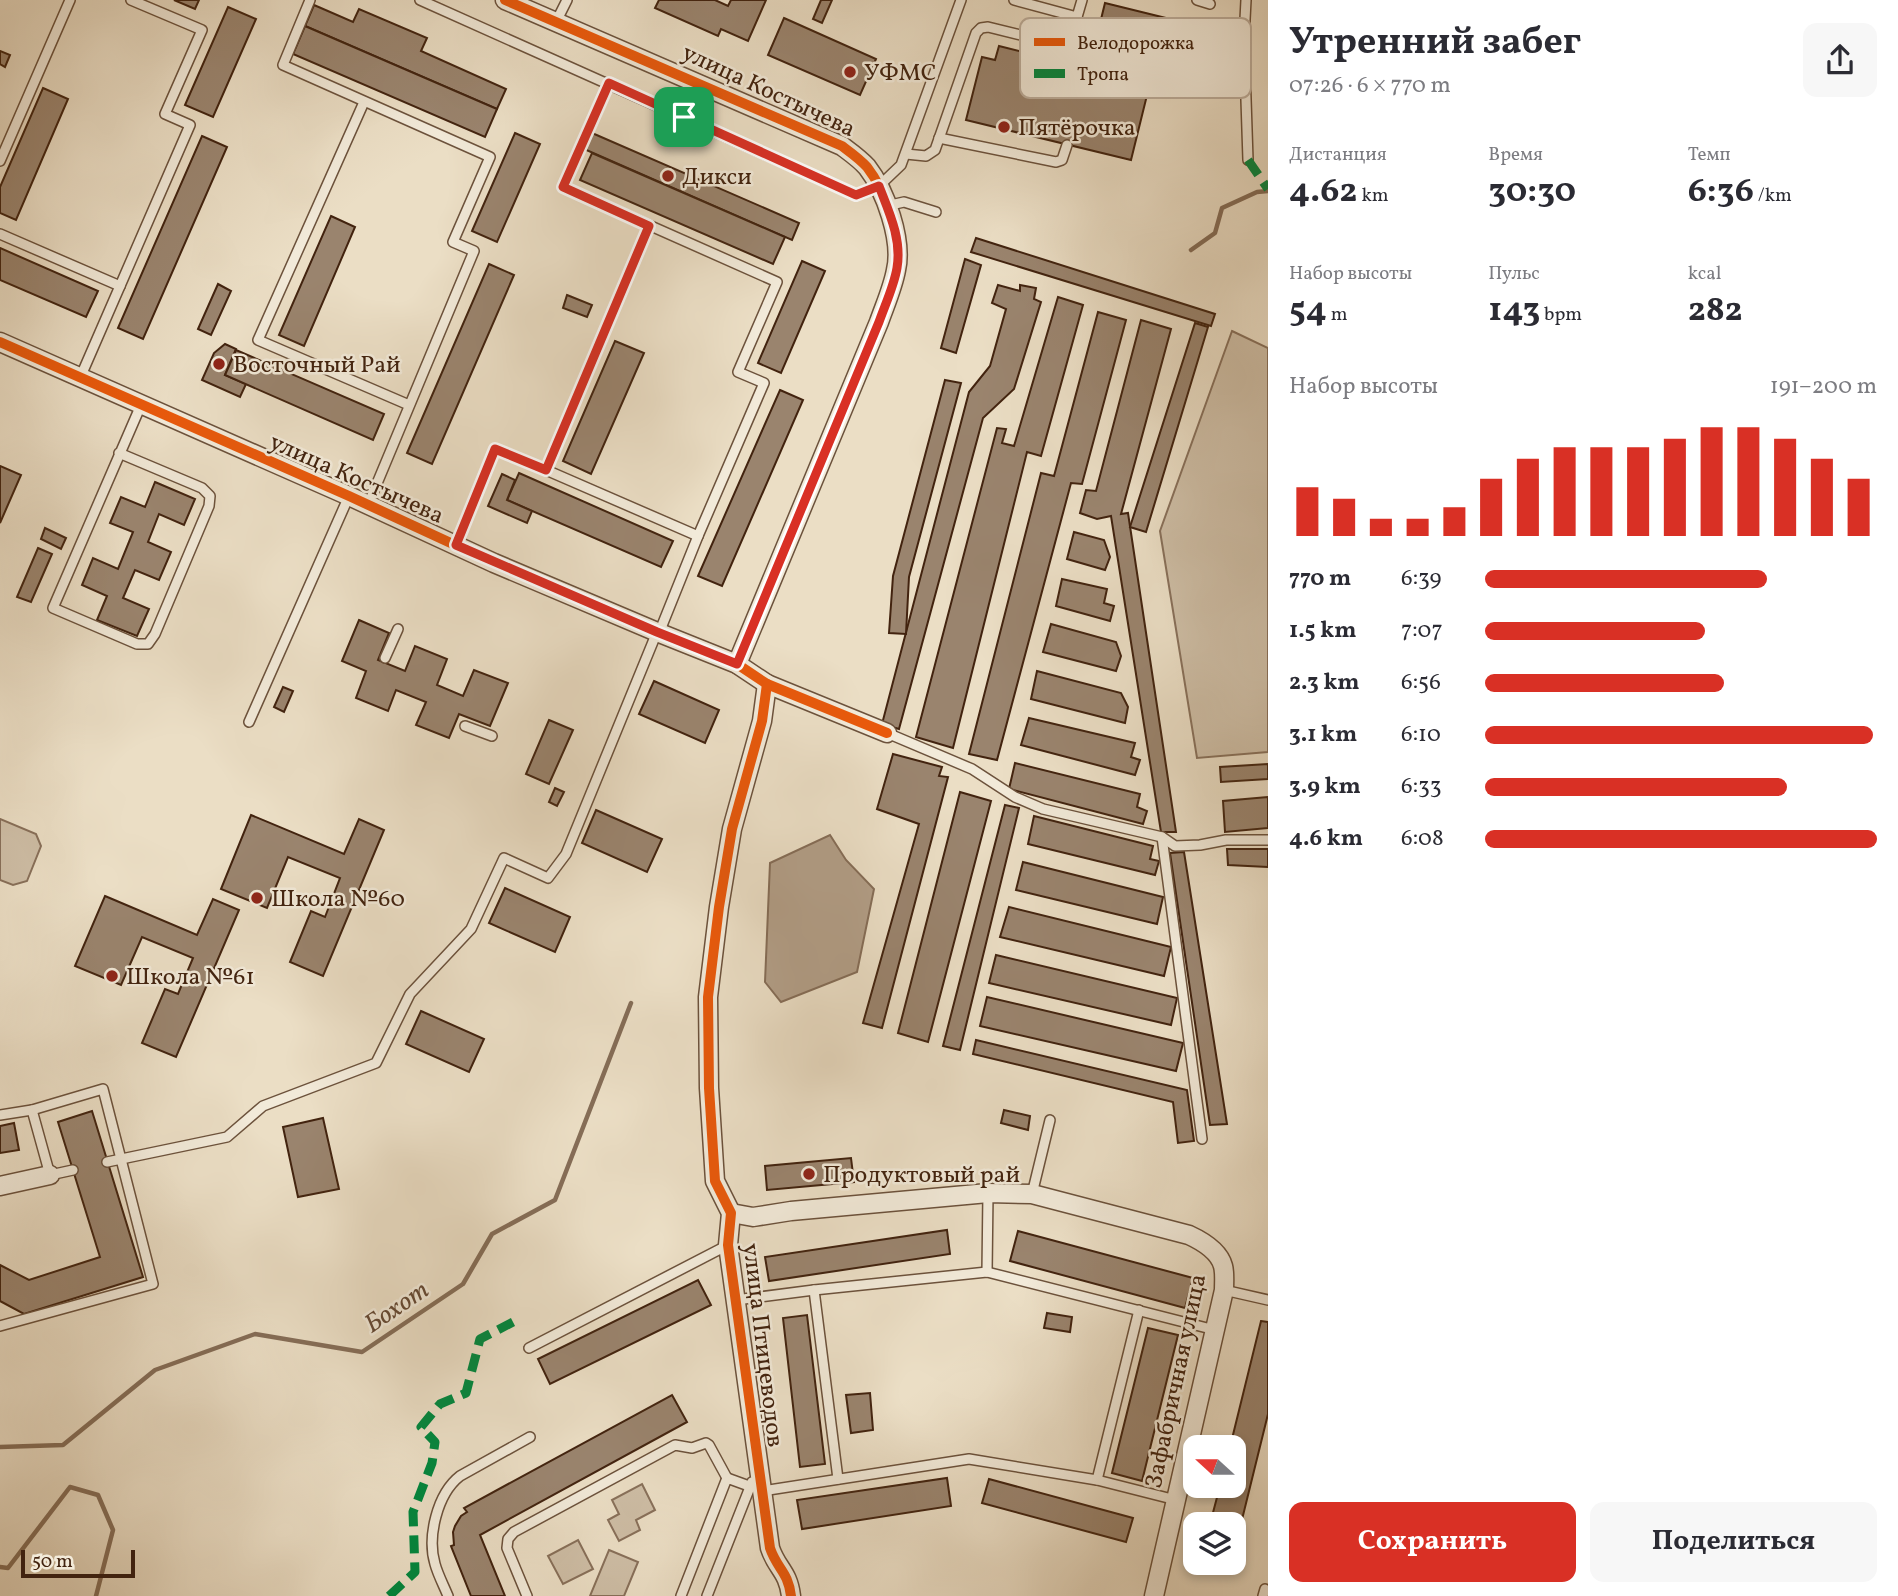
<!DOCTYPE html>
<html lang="ru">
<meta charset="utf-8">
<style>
:root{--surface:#fff;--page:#f7f7f7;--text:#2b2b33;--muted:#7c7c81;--accent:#d93025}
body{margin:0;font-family:Vollkorn,serif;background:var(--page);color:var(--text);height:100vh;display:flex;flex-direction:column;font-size:26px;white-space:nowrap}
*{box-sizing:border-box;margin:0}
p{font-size:23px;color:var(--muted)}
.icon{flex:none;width:38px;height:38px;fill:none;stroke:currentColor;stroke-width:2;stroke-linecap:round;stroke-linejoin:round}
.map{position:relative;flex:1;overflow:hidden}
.side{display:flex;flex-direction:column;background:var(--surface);width:630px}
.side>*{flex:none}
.needle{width:46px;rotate:291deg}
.tools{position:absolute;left:1183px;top:1435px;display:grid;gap:14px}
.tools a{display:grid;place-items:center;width:63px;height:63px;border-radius:14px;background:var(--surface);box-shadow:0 4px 10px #0003;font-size:35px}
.scale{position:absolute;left:21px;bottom:18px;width:114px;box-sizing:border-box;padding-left:7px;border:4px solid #42230f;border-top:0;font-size:19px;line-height:24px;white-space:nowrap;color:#42230f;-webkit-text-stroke:5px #f2ead9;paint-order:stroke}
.pin{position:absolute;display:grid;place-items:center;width:60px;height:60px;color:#fff;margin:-30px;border-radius:14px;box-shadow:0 4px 10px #0006}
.round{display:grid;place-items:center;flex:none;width:74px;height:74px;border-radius:14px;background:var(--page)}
.summary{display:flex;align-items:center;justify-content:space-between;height:119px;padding:0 21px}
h1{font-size:38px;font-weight:700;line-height:52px}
.metrics{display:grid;grid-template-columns:repeat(3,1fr);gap:10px;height:119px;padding:7px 21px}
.metrics div{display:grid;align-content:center}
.metrics b{font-size:35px;font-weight:700}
.metrics small{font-size:19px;font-weight:400}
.metrics p{font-size:19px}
.chart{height:196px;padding:14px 21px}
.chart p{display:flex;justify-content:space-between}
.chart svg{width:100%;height:126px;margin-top:7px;stroke:var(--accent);stroke-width:6}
.primary-button{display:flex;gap:14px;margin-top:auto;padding:14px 21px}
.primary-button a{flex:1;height:80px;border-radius:14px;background:var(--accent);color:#fff;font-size:28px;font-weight:700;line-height:80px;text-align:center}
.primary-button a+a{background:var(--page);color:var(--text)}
ul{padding:0 21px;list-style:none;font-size:23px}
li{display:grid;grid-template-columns:112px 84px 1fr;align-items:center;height:52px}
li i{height:18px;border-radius:9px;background:var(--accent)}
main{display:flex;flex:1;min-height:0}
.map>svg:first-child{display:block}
.green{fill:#cebea6;stroke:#88705a;stroke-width:2}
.water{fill:#b29e87;stroke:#856d57;stroke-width:2}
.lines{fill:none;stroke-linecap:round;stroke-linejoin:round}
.stream{stroke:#856d57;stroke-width:4.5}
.building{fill:#9a846e;stroke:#42230f;stroke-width:2}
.lane-casing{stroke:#6c523c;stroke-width:12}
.street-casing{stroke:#6c523c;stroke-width:21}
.lane{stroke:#f2ead9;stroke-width:9}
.street{stroke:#f2ead9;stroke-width:18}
.quiet{stroke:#00873e;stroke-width:9;stroke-dasharray:18 9;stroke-linecap:butt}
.cycleway-casing{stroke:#f2ead9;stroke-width:15}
.cycleway{stroke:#e8590c;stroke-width:10}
.route-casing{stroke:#fff;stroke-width:14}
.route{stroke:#d93025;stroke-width:9}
.poi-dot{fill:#8f2418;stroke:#f2ead9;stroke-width:2.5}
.labels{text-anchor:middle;stroke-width:5;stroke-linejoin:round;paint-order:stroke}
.poi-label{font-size:24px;fill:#42230f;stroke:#f2ead9;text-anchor:start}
.street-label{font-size:24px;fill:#42230f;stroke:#f2ead9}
.water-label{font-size:26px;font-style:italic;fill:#644833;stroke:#f2ead9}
.key{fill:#f2ead9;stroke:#bdae9c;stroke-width:2}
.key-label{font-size:19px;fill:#42230f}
</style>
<main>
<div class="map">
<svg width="1268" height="1596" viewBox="0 0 1268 1596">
<rect width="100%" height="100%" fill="#ebdec5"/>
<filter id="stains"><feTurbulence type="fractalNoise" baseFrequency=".00286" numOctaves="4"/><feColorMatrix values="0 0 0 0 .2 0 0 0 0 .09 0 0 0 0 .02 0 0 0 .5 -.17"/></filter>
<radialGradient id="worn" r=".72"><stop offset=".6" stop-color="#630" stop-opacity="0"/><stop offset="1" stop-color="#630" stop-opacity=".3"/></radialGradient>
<!-- green -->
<g class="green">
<polygon points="1232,331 1268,348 1268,752 1197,758 1160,531"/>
<polygon points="0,819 36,834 41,846 27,881 13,885 0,880"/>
<polygon points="642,1484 655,1510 636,1520 640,1530 619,1541 608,1520 619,1514 612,1500"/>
<polygon points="578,1540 593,1569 563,1584 548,1556"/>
<polygon points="609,1550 638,1562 624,1596 590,1596"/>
</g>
<!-- water -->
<polygon class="water" points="830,835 846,860 874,889 857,972 781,1002 765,982 770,863"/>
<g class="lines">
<!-- stream -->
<g class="stream">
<polyline points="1191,250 1215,233 1222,208 1257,192 1268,191"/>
<polyline points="0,1447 63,1445 155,1370 255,1334 362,1352 463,1284 492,1234 555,1200 631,1003"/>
<polyline points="0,1567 8,1568 70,1487 98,1495 113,1530 96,1596"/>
</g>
</g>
<!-- building -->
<g class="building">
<polygon points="174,0 199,0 195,9"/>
<polygon points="659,0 715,0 728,6 731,0 766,0 748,41 721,29 718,36 655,8"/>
<polygon points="821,0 832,0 822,23 813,19"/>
<polygon points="1105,3 1166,18 1150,83 1089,68"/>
<polygon points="314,5 353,22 359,9 427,38 421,51 506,89 497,109 305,26"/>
<polygon points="228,7 256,19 213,117 185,105"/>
<polygon points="784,18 876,59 860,95 768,55"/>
<polygon points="305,26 497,109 485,137 293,54"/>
<polygon points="999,46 1150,83 1131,160 966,120 982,57 995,60"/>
<polygon points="0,51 10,55 5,67 0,64"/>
<polygon points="43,88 68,99 16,220 0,213 0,187"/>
<polygon points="515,133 540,144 497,242 472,231"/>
<polygon points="592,133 799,223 792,240 584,149"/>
<polygon points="202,136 227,147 143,339 118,328"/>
<polygon points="592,153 785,237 773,264 580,180"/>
<polygon points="331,216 355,227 304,346 279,335"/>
<polygon points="976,238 1215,314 1211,326 971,252"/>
<polygon points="0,248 98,291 86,317 0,280"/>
<polygon points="965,259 981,265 956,353 941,348"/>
<polygon points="802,261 825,271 781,373 758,363"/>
<polygon points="489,264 514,275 432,464 407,453"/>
<polygon points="218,284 231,291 211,335 198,329"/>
<polygon points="998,285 1020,291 1020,285 1036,288 1034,299 1041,302 1014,389 983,418 899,729 882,724 969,392 990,366 1006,309 992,303"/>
<polygon points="567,295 592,305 587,317 563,308"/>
<polygon points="1058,297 1083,305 1041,456 1027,452 953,748 916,737 997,428 1006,429 1002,443 1014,446"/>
<polygon points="1098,312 1126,320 1082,484 1071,483 997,760 969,754 1041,473 1054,476"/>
<polygon points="1141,320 1171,329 1121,514 1128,513 1176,832 1161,832 1111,516 1097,519 1080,513 1086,490 1096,491"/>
<polygon points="1195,323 1208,327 1146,532 1130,527"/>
<polygon points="615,341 644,353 591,474 563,461"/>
<polygon points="225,344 236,349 225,375 246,384 240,397 202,380 214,353"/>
<polygon points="236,350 384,414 373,440 225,375"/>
<polygon points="945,380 961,383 909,577 906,634 889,633 893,576"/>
<polygon points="780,390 803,400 722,586 698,576"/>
<polygon points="0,466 21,475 0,523"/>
<polygon points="519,473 673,541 661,567 507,500"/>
<polygon points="502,474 515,480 507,500 532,511 527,523 488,506"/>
<polygon points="155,482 195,499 184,525 159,514 148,542 171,552 159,580 135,570 123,598 149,609 137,636 97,620 107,596 82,585 93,558 118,569 133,532 110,523 121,497 145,507"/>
<polygon points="45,528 66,538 61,549 41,539"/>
<polygon points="1074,532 1104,540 1110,557 1105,570 1067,559"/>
<polygon points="38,548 52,554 31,602 17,597"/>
<polygon points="1062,579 1107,589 1104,603 1114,606 1110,621 1056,606"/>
<polygon points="359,620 389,633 378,660 405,671 415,646 447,659 437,685 463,696 474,670 508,683 490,726 459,714 449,738 416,725 426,702 396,690 388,711 356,698 366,671 342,661"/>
<polygon points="1051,624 1116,642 1121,656 1116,671 1043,652"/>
<polygon points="1037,671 1121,693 1128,707 1125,723 1031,699"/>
<polygon points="654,681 719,710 705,743 639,714"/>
<polygon points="283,687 293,691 284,712 274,707"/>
<polygon points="1029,718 1135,743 1131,757 1140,760 1135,775 1021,745"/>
<polygon points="549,720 573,730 549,784 526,774"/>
<polygon points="893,754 942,767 939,776 948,777 882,1028 863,1023 919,824 877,809"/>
<polygon points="1015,763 1140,794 1137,807 1147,811 1143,824 1009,789"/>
<polygon points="1268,764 1268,779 1221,782 1220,767"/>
<polygon points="555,788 564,792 557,806 549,802"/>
<polygon points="960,792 991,801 928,1042 898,1033"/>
<polygon points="1268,797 1268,828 1225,832 1223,801"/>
<polygon points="1005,805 1019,808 960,1050 943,1046"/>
<polygon points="596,810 662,839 647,872 582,843"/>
<polygon points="251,815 344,854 359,819 384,830 323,976 290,962 311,911 325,917 340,878 288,857 267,908 221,889"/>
<polygon points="1034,816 1153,846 1150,859 1159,861 1155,875 1028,844"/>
<polygon points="1227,849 1268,849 1268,867 1228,865"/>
<polygon points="1184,852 1227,1124 1210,1125 1170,853"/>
<polygon points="1023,862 1163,897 1157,924 1016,890"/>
<polygon points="505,888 570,917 555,952 489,923"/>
<polygon points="105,896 197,935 213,899 239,910 176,1057 142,1043 165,989 178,994 193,958 142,937 121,985 75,966"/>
<polygon points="1009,907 1171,947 1164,976 1000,937"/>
<polygon points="996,955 1177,998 1171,1025 989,983"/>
<polygon points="987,997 1183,1043 1176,1071 980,1026"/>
<polygon points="421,1011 484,1039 469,1072 406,1044"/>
<polygon points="976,1040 1187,1090 1194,1141 1178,1143 1173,1102 973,1054"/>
<polygon points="1004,1110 1030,1116 1028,1130 1001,1123"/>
<polygon points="92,1111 143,1277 24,1314 0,1301 0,1265 29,1280 100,1257 58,1122"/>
<polygon points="323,1118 339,1189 298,1197 283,1127"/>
<polygon points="14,1123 19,1150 0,1153 0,1126"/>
<polygon points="851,1158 854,1182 767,1190 765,1166"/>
<polygon points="947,1230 950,1254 769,1281 765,1257"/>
<polygon points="1018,1231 1193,1278 1185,1308 1010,1261"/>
<polygon points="698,1280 711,1305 550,1384 538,1359"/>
<polygon points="1047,1313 1072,1317 1070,1332 1044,1328"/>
<polygon points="807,1315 825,1464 800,1467 783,1318"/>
<polygon points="1261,1321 1268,1322 1268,1414 1234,1552 1234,1524 1210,1524 1220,1486 1234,1486 1234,1447 1230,1447"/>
<polygon points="1148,1328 1178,1335 1142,1481 1112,1473"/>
<polygon points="870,1393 873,1430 851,1433 846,1395"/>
<polygon points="672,1395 687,1422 480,1535 505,1596 471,1596 451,1546 454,1545 453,1532 455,1526 461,1516 467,1512 464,1508"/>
<polygon points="947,1478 951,1506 802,1529 797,1500"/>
<polygon points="989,1479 1133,1518 1126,1542 982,1503"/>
<polygon points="1201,1563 1231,1563 1229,1570"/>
</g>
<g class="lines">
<!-- lane casing -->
<g class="lane-casing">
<g id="lane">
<polyline points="310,0 283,65 490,157 453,242 474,251 368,505"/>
<polyline points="420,0 856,195 879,186 901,165 961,0"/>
<polyline points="1014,0 1077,17 1082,0"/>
<polyline points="1197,0 1210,4"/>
<polyline points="1246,0 1244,39 1248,160"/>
<polyline points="556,22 567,0"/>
<polyline points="1068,43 1077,17"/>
<polyline points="609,83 563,187 777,282 738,372 764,383 698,536 659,633"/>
<polyline points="364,102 258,340 409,405"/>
<polyline points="939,138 1056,162 1062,160 1067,145"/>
<polyline points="906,154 926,156 935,150 976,33 981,28 988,27 1045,41"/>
<polyline points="0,161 70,0"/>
<polyline points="886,206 904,202 936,212"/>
<polyline points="0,234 120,286"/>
<polyline points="80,378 190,125 165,114 202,30 131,0"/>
<polyline points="119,453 202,488 210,496 209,506 155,634 148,644 137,644 53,608 141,405"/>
<polyline points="546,470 698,536"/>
<polyline points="456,545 495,449 546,470 649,226"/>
<polyline points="385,658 398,629"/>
<polyline points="249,722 349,496"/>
<polyline points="465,726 492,736"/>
<polyline points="887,733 972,769 1015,797 1043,809 1162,837 1175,846 1200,845 1226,840 1268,840"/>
<polyline points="1162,837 1202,1139"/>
<polyline points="32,1110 50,1175 73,1170"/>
<polyline points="0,1115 32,1110 103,1089 153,1284 0,1326"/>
<polyline points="107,1162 227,1137 263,1106 376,1063 410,994 471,929 504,858 548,878 566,854 657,632"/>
<polyline points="1032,1194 1050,1120"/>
<polyline points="987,1272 988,1193"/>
<polyline points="814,1290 838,1479"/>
<polyline points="1224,1290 1268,1300"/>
<polyline points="736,1300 814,1290 987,1272 1215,1330"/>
<polyline points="529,1348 728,1245"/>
<polyline points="1097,1480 1139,1310"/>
<polyline points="762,1491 969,1459 1097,1480 1176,1500"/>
<path d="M448,1596C444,1586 438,1575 435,1564C427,1537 437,1494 460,1476L530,1437"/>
<polyline points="527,1596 507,1548 508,1539 514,1532 675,1445 692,1448 706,1443 709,1445 727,1478"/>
<polyline points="681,1596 727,1478 749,1486"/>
<polyline points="707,1596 752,1482"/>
<polyline points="1263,1596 1265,1589"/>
</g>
</g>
<!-- street casing -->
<g class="street-casing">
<g id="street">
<path d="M505,0L842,146C850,152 860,159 867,167C885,190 903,240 896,270C893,287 885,305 879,322L737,664"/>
<polyline points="0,342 349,496 494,563 657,632 737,664 767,684 887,733"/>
<path d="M767,684L762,721L732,829L719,907L708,997L709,1088L715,1181L731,1213L728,1245L770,1548C777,1569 788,1571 791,1596"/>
<polyline points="0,1186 50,1175"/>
<path d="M731,1213L753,1217L791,1211L988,1193L1032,1194L1189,1235C1202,1241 1219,1251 1223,1266C1225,1273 1224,1282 1224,1290L1154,1596"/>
</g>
</g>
<!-- lane -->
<use href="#lane" class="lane"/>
<!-- street -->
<use href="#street" class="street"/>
<!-- quiet -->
<g class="quiet">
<polyline points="1248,160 1268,189"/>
<polyline points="389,1596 415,1572 413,1512 432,1463 435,1442 421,1427 440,1404 466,1393 480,1339 513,1322"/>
</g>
<!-- cycleway casing -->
<g class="cycleway-casing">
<g id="cycleway">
<path d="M505,0L842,146C850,152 860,159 867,167C885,190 903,240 896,270C893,287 885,305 879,322L737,664"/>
<polyline points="0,342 349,496 494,563 657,632 737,664 767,684 887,733"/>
<path d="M767,684L762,721L732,829L719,907L708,997L709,1088L715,1181L731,1213L728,1245L770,1548C777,1569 788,1571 791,1596"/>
</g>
</g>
<!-- cycleway -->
<use href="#cycleway" class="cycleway"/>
</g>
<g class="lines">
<!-- route casing -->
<g class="route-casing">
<path id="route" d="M609,83L856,195L879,186C889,212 902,239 897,268C894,286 885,305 879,322L737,664L657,632L456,545L495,449L546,470L649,226L563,187Z"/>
</g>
<!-- route -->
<use href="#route" class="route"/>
</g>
<!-- markers -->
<g class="poi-dot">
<circle cx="850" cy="72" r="7"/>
<circle cx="1004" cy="127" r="7"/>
<circle cx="668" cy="176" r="7"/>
<circle cx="219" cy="364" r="7"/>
<circle cx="257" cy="898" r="7"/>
<circle cx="112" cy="976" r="7"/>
<circle cx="809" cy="1174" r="7"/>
</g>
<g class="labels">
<!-- poi labels -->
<g class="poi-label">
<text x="864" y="80">УФМС</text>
<text x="1018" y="135">Пятёрочка</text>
<text x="682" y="184">Дикси</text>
<text x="233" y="372">Восточный Рай</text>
<text x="271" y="906">Школа №60</text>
<text x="126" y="984">Школа №61</text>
<text x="823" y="1182">Продуктовый рай</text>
</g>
<!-- street labels -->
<g class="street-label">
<text transform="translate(769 90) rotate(25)" y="8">улица Костычева</text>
<text transform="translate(357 478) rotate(24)" y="8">улица Костычева</text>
<text transform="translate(764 1345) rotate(83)" y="8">улица Птицеводов</text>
<text transform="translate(1175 1381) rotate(-78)" y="8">Зафабричная улица</text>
</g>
<!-- water labels -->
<g class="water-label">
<text transform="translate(396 1306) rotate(-34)" y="9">Бохот</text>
</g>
</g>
<!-- legend -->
<rect x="1020" y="18" width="231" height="80" rx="10" class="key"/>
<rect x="1034" y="38" width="31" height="8" fill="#e8590c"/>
<rect x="1034" y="69" width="31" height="9" fill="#00873e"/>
<g class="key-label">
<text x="1077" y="49">Велодорожка</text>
<text x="1077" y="80">Тропа</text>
</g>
<rect width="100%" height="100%" filter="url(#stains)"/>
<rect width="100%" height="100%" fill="url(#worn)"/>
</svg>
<div class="tools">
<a><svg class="needle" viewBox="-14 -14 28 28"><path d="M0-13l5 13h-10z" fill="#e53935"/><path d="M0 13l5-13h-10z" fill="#7c7c81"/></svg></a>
<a><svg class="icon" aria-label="layers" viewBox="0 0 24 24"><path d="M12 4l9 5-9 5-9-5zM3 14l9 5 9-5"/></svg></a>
</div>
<div class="scale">50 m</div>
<div class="pin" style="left:684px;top:117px;background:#1e9e55"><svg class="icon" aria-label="arrive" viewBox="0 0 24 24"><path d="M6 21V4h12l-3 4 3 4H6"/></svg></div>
</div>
<section class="side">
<div class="summary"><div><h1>Утренний забег</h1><p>07:26 · 6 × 770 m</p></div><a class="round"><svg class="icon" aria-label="share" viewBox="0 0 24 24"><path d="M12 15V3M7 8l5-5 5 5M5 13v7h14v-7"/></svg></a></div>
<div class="metrics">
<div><p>Дистанция</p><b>4.62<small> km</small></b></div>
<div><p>Время</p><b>30:30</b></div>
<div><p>Темп</p><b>6:36<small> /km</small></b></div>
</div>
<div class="metrics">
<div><p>Набор высоты</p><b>54<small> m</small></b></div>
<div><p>Пульс</p><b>143<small> bpm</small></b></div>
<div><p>kcal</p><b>282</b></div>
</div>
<div class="chart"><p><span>Набор высоты</span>191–200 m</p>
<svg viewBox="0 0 160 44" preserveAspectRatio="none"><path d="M5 44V27M15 44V31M25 44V38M35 44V38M45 44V34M55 44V24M65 44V17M75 44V13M85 44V13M95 44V13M105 44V10M115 44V6M125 44V6M135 44V10M145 44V17M155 44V24"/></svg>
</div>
<ul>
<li><b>770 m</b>6:39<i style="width:72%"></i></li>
<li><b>1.5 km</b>7:07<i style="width:56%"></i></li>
<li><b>2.3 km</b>6:56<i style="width:61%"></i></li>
<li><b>3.1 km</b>6:10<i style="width:99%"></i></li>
<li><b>3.9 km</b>6:33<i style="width:77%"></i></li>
<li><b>4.6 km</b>6:08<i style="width:100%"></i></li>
</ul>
<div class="primary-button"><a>Сохранить</a><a>Поделиться</a></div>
</section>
</main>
